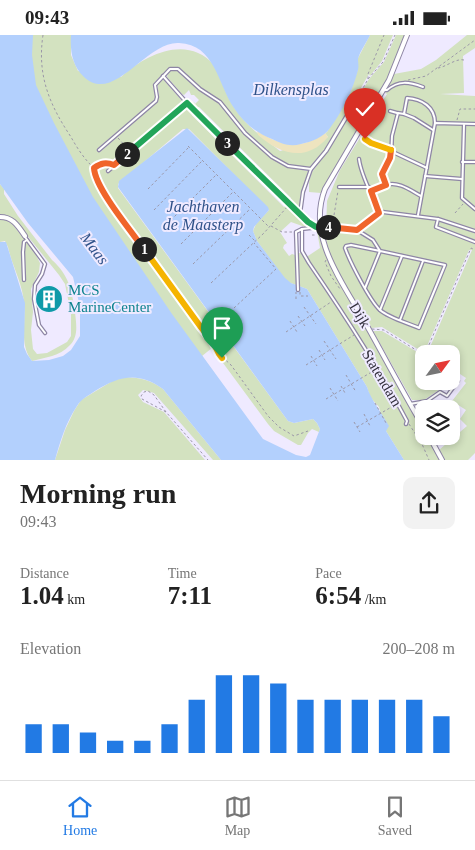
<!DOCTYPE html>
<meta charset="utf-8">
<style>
:root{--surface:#fff;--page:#f2f2f2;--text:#222;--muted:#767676;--line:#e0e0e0;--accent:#227ae4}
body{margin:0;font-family:"Times New Roman",serif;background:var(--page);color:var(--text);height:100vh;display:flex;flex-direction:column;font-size:19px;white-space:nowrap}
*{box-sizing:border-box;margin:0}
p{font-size:16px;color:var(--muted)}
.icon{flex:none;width:28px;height:28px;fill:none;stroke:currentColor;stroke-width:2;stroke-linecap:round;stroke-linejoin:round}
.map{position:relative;height:425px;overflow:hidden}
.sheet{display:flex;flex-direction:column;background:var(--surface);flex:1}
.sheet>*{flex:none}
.needle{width:32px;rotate:57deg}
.buttons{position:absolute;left:415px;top:310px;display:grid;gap:10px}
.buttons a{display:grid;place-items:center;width:45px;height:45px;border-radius:10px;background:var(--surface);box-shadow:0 2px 8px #0003;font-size:25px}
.pin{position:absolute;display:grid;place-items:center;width:42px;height:42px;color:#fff;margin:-51px -21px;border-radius:50% 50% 50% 0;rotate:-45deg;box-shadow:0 0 5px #0007}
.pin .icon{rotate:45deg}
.km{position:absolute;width:25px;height:25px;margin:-12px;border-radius:50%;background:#222;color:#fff;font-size:14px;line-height:25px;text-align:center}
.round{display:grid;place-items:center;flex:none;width:52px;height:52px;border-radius:10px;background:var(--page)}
.head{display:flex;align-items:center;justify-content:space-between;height:85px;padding:0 20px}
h1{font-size:28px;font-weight:600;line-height:38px}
.metrics{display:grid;grid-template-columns:repeat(3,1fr);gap:8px;height:85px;padding:5px 20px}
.metrics div{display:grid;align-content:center}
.metrics b{font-size:25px;font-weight:600}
.metrics small{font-size:14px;font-weight:400}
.metrics p{font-size:14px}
.chart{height:140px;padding:10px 20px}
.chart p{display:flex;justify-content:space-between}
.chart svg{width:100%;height:90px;margin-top:5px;stroke:var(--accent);stroke-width:6}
.status{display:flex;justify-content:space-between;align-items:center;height:35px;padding:0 25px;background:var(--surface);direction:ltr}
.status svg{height:14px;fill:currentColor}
.menu{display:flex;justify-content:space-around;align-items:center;height:70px;border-top:1px solid var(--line);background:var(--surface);font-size:14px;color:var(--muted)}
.menu a{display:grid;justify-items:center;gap:2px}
.menu .on{color:var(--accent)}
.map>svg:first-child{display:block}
.green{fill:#d3e2c0;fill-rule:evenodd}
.sand{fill:#eee4bf}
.water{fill:#b3d0fd}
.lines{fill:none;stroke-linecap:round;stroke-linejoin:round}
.service-casing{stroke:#8e86a5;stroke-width:4.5}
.pedestrian-casing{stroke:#8e86a5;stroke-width:5}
.minor-casing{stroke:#8e86a5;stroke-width:6}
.path{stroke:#9b97a8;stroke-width:1;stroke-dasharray:2.5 2.5;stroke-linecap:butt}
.service{stroke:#fff;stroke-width:2}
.pedestrian{stroke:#fff;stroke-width:2.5}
.minor{stroke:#fff;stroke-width:4}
.split-1-casing{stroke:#fff;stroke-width:10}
.split-2-casing{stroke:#fff;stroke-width:10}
.split-3-casing{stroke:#fff;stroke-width:10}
.split-4-casing{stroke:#fff;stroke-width:10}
.split-5-casing{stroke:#fff;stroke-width:10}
.split-6-casing{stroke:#fff;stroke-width:10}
.split-1{stroke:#f5b400;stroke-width:6}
.split-2{stroke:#f0652b;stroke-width:6}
.split-3{stroke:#22a559;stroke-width:6}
.split-4{stroke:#22a559;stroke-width:6}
.split-5{stroke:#f0652b;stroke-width:6}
.split-6{stroke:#f5b400;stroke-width:6}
.labels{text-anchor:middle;stroke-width:4;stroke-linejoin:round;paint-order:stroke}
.culture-label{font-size:15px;fill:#0d838f;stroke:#efeaff;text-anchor:start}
.street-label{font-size:15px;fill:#33303d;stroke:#efeaff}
.water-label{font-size:16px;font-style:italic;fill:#2f528a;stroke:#efeaff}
</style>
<div class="status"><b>09:43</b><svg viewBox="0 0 49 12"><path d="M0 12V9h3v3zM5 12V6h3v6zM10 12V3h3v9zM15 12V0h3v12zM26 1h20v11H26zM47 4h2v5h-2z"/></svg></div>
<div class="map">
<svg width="475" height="425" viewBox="0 0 475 425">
<rect width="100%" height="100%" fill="#efeaff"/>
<!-- green -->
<g class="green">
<path d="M0,0H71V20L78,36L121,42C147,18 188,0 214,30C222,45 226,62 236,75C248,93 264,103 280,116L328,102L325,98L327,97L350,58L358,34V23L370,0H393L382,26L370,41L369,39L326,113L310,132L287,130L276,124L248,100L221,67L201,54L177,32L167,35L154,48L153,51L156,61L154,66L97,114L100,117L156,68L159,62L157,48L163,44L184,68L106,135L107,138L188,72L194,77L192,80L284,172L287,170L308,190L305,192L291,187L280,197L287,208L284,210L283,213L289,221L292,219L295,220L296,224V250L288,247L285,244L257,206L253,196L256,189L269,175L189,94H183L118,149V153L288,386L294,388L313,384L317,388L320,394L319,397L312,394L308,398L301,410H298L274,396L268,389L212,313L202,321L277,425L0,106Z"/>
<polygon points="396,0 405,0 389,41 324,151 321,158 309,157 309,147 312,137 328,116 369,44 384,27"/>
<polygon points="467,0 475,0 475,13 463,21 464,58 440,59 475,61 475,418 468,425 445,425 439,415 467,391 460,384 466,375 452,366 466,348 464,346 466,343 454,335 451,338 451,319 427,319 472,215 469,215 424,318 382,292 371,293 337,237 329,217 324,195 326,195 327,166 340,135 387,59 385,58 394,39 421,34 436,25"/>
<polygon points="172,34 180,36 197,53 220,68 243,97 277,126 286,132 308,136 299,175 289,167 291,163 199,72 196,73 192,69 194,67 195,69 199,65 194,60 191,60 189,55 184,60 182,59 167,42 168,37"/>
<path d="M0,149L4,154V159L18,181L52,225C69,240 72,256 75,277C76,288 79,301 70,310C59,322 46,322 32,326C19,309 26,289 24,269C23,249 12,231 8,212L5,206L0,207ZM13,183L59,240L65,249L71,279V301L67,307L47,318L37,319L33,314L31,295L33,277L31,254L39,237L40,228L35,218L11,187Z"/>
<path d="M315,194L319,196C329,236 346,259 367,294C386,328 405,361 424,395V401H427L440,425H404L386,396L379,372L370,362L367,352L307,254L299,251L298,218H301L305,223L320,213L317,196L315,195Z"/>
<polygon points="373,296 382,296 424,321 424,346 429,346 428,348 439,355 424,365 412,365"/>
<path d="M126,342C141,343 151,345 163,354L221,425H213L154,358L143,355L138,360L143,367L164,377L205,425H55L65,395L74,376L81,365L114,345Z"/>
</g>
<!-- sand -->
<path class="sand" d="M257,96C282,111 299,116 325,98L328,102C306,128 280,119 258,100Z"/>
<!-- water -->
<g class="water">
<path d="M0,0H33L32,20L36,50L54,88L93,162L172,279L263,404L296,420L306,422L310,420L320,394L317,388L313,384L294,388L288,386L118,152L119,146L187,93L268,172L269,175L254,192L253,196L257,206L285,243L291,248L307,254L367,352C371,365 382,378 389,391L386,396L404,425H221L163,354C138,336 119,341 95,356C88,361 81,364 77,371C66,387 60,407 55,425H0V207H6L25,268L24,312L27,319L32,326L49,325L63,321L71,315L80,301V272L73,242L28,188L0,149Z"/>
<path d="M71,0H370C367,7 360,16 358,24C358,27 359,31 358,35C353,55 342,77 330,93C324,102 311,107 301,109C290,112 282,109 272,104C256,98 243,87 234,73C218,50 215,9 179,8C146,6 114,70 84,42C72,31 70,15 71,0Z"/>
</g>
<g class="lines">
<!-- service casing -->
<g class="service-casing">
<g id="service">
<path d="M163,41L187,68L308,187L316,191L357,195L373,205L380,216L445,230L419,293C408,288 389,283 380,275C370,266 350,227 345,213L346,211L351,210L380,216L365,253"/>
<path d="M383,55H387C399,45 409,47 423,52"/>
<polyline points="390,76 397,78"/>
<polyline points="404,79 414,83 433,95"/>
<polyline points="464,90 462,163 475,174"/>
<polyline points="365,104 427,133"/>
<polyline points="99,115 156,66 157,62 155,50 170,34 178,34 200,54 220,67 245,98 272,122 288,131 311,134 303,157 300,179"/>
<path d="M359,124C361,141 373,161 379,178"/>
<polyline points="462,127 475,127"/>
<polyline points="108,136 187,68"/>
<polyline points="425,141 462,144"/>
<polyline points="339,152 369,152"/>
<polyline points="372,156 386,150"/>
<path d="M421,161C410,155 398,146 386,150L383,139L391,123L392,101L398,78L404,79L407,63C422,64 435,72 435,88"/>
<polyline points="418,180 435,88 475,89"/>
<polyline points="438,184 436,192 475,207"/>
<path d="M313,190L311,193L302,194V216L309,228C344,279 378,331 407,386L406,389"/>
<polyline points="357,195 375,180 383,177 438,184 475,196"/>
<polyline points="25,202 45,229 42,239 35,250 34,264 39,290 45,298"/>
<polyline points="24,245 23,217 24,207 27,205"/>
<polyline points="298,255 296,197 302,194"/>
<polyline points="380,275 402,221"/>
<polyline points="400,285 423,226"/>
<polyline points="410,369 427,366 440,357 447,361 458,346"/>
</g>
</g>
<!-- pedestrian casing -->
<g class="pedestrian-casing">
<polyline id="pedestrian" points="311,134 326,116 360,59"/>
</g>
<!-- minor casing -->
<g class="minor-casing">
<g id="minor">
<path d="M407,0L389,45L325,154C307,200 340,244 362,282C383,319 402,356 424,393"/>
<path d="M0,182C13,182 18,191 25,201"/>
<polyline points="429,401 442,425"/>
</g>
</g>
<!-- path -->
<g class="path">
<path d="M43,0C37,40 49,69 71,102C77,113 85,125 94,133L101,129H112"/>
<path d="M438,33C446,32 456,23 464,25"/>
<polyline points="368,44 368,39 384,0"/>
<polyline points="408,45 426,41 475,5"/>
<polyline points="361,57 368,44 383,27 395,0"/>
<polyline points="457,85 460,74 475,74"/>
<polyline points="118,103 129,115"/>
<polyline points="188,111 269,192"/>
<polyline points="94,133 97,145 106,160 200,291 213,307 219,319 231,330 268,381 279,392 294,401 308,396"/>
<polyline points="148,154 189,112"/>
<polyline points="154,175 202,126"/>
<polyline points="455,178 463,169"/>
<polyline points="334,180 338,156"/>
<polyline points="271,191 282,197 293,197"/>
<polyline points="164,192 216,140"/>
<polyline points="249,200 255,206"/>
<polyline points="312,200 317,200"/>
<polyline points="181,209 233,157"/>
<polyline points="326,225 325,227 331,241 340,254"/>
<polyline points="193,229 250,174"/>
<polyline points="211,248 264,198 288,171"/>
<polyline points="300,257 300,261 308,261"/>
<polyline points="296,264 296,257"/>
<polyline points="304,272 316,289"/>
<polyline points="234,273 276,234 254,208"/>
<polyline points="298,281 305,291"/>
<polyline points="290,286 297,297"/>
<polyline points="372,294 384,295 424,320"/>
<polyline points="286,297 331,267"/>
<polyline points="324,306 336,324"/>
<polyline points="319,315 325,325"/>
<polyline points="425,319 471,213 475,215"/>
<polyline points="311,321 317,331"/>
<polyline points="306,330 354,300"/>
<polyline points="346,340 356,357"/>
<polyline points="341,351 345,358"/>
<polyline points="330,353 338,366"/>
<polyline points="326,364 375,335"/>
<polyline points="375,368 386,388"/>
<polyline points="166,377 142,364 141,361 144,357 148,356 154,360 166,377 208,425"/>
<polyline points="364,379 370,391"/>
<polyline points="354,387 360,397"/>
<polyline points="409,389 422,409 429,425"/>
<polyline points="357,392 395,370"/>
</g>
<!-- service -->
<use href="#service" class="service"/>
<!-- pedestrian -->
<use href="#pedestrian" class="pedestrian"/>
<!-- minor -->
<use href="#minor" class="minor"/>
</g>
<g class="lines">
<!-- split-1 casing -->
<g class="split-1-casing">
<polyline id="split-1" points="144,214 200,291 213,307 219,319 222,323"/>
</g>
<!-- split-2 casing -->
<g class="split-2-casing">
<path id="split-2" d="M127,119L114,130C106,127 101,128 94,133C95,153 131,196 144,214"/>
</g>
<!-- split-3 casing -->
<g class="split-3-casing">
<polyline id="split-3" points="127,119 187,68 227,108"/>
</g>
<!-- split-4 casing -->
<g class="split-4-casing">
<polyline id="split-4" points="227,108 308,187 316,192 328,192"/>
</g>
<!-- split-5 casing -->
<g class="split-5-casing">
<polyline id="split-5" points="328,192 357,195 379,178 371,156 386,150 382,139 390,123 391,115"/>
</g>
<!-- split-6 casing -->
<g class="split-6-casing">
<polyline id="split-6" points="365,104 371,108 391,115"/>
</g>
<!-- split-1 -->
<use href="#split-1" class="split-1"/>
<!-- split-2 -->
<use href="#split-2" class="split-2"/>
<!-- split-3 -->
<use href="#split-3" class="split-3"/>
<!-- split-4 -->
<use href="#split-4" class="split-4"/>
<!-- split-5 -->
<use href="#split-5" class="split-5"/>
<!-- split-6 -->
<use href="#split-6" class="split-6"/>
</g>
<!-- icons -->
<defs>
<g id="building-disc" transform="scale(1.4375)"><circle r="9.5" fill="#0f9aa8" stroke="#efeaff"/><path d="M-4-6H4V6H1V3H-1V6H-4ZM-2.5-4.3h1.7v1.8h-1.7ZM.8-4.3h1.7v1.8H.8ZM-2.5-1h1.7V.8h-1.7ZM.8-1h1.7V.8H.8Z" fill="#fff"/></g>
</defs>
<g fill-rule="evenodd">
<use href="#building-disc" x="49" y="264"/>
</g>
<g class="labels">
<!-- culture labels -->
<g class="culture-label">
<text x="68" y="260">MCS<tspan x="68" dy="17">MarineCenter</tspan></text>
</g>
<!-- street labels -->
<g class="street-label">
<text transform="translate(360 280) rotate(59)" y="5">Dijk</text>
<text transform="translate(382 343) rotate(59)" y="5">Statendam</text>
</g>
<!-- water labels -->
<g class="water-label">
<text x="291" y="60">Dilkensplas</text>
<text x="203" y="177">Jachthaven<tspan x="203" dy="18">de Maasterp</tspan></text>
<text transform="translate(95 213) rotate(53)" y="6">Maas</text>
</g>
</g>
</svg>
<div class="buttons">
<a><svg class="needle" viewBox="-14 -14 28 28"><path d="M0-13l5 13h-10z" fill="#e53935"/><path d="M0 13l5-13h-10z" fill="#767676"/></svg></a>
<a><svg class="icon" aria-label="layers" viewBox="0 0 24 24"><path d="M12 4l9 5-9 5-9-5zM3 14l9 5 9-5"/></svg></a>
</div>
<div class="pin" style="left:222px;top:323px;background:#1e9e55"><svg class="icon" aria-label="arrive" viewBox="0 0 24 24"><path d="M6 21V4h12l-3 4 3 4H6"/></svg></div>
<div class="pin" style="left:365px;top:104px;background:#d93025"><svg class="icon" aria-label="check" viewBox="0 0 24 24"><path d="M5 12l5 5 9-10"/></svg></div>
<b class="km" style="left:144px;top:214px">1</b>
<b class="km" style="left:127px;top:119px">2</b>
<b class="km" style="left:227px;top:108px">3</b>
<b class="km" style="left:328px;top:192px">4</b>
</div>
<section class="sheet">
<div class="head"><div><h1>Morning run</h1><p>09:43</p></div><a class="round"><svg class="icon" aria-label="share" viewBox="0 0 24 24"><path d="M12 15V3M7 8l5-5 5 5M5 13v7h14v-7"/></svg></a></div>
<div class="metrics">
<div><p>Distance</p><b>1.04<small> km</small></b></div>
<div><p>Time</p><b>7:11</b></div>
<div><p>Pace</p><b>6:54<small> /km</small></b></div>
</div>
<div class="chart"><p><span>Elevation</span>200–208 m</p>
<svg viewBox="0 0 160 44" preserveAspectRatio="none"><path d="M5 44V30M15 44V30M25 44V34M35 44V38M45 44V38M55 44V30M65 44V18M75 44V6M85 44V6M95 44V10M105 44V18M115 44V18M125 44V18M135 44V18M145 44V18M155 44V26"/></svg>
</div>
</section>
<nav class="menu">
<a class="on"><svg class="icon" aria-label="home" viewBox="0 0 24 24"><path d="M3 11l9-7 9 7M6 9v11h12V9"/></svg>Home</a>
<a><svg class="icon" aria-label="map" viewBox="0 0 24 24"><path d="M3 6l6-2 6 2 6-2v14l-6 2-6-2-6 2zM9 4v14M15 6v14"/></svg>Map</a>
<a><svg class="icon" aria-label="saved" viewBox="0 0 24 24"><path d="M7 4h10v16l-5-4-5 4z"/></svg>Saved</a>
</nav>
